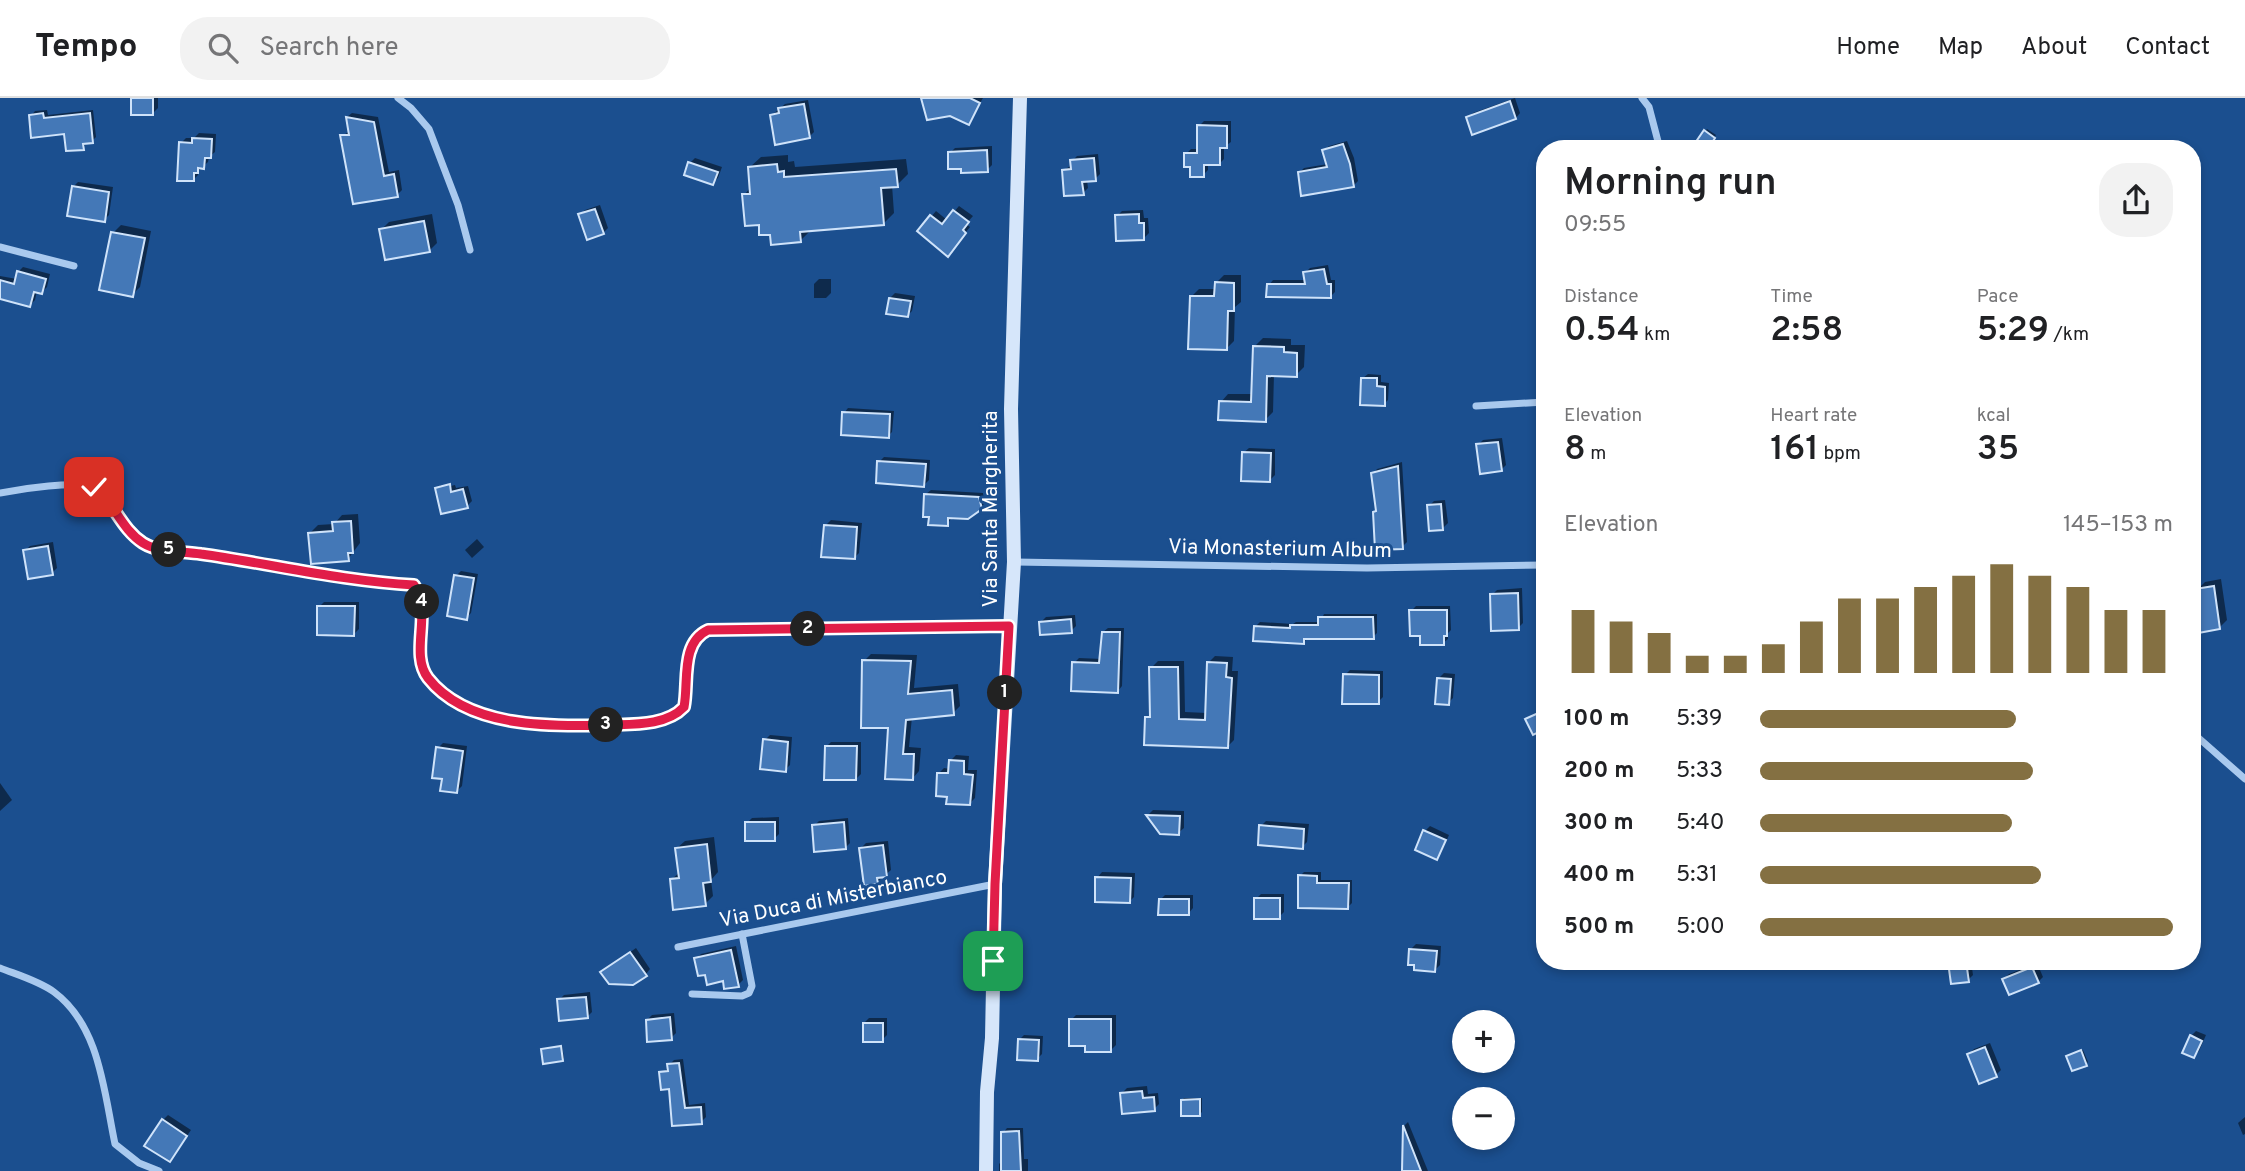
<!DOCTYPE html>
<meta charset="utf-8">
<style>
:root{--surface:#fff;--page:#f2f2f2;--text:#202124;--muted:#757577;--line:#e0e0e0;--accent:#847042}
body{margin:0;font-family:Overpass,sans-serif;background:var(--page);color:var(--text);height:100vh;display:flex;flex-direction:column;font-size:26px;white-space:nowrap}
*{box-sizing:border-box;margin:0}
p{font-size:23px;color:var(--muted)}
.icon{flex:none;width:38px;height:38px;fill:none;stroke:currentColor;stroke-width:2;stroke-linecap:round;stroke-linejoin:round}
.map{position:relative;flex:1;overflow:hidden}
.sheet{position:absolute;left:1536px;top:42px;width:665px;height:830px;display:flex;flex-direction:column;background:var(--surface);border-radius:28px;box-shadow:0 4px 10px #0003}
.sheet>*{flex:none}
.tools{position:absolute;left:1452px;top:912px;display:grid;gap:14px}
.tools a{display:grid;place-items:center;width:63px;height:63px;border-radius:50%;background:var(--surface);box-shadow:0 4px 10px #0003;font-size:35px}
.pin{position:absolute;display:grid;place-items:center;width:60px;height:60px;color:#fff;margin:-30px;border-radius:14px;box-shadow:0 4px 10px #0006}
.km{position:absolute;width:35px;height:35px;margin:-18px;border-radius:50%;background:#222;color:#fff;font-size:19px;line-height:35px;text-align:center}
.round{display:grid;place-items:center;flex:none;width:74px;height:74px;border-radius:28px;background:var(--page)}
.summary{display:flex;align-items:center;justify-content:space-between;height:119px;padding:0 28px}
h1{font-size:38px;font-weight:600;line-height:52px}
.metrics{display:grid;grid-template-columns:repeat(3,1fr);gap:10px;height:119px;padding:7px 28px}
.metrics div{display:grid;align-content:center}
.metrics b{font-size:35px;font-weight:600}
.metrics small{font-size:19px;font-weight:400}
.metrics p{font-size:19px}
.chart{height:196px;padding:14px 28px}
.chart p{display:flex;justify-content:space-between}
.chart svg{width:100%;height:126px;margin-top:7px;stroke:var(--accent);stroke-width:6}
ul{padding:0 28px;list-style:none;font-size:23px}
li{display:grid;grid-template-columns:112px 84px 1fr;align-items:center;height:52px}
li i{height:18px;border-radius:9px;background:var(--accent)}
header{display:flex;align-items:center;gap:42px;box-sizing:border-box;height:98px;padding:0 35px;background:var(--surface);border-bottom:2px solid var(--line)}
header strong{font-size:33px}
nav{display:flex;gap:38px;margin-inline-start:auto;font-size:24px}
.search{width:490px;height:63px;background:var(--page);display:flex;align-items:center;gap:18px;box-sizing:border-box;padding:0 24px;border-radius:28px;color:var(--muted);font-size:26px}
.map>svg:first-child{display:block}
.shadow{fill:#0007}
.building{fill:#4478b7;stroke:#cfe3fa;stroke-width:2}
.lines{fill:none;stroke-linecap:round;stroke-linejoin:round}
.street{stroke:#a9c9ee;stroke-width:7}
.secondary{stroke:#d6e6fa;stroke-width:14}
.route-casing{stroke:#fff;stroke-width:14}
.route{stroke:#e11d48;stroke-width:9}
.labels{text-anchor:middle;stroke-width:6;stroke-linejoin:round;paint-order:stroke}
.street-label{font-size:21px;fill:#fff;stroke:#1b4f8f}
</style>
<header>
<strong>Tempo</strong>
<div class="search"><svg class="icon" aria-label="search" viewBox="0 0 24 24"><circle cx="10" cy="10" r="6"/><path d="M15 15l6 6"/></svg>Search here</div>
<nav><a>Home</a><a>Map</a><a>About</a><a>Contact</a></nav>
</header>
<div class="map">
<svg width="2245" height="1073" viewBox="0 0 2245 1073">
<rect width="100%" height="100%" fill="#1b4f8f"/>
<!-- shadow -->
<g class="shadow">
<polygon points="133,0 158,0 158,10 153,15"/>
<polygon points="922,0 983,0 968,25"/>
<polygon points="1515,0 1520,15 1516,20 1468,20 1473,15"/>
<polygon points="808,2 814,34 809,39 772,17 785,6"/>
<polygon points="47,12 48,17 93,12 96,39 92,43 87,44 83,50 65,34 31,18 35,13"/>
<polygon points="352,15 378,19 389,74 399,72 402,92 397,97 342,38 350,33 347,19"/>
<polygon points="1204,23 1231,23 1231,44 1224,49 1224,61 1219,66 1208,65 1208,72 1203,77 1192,68 1186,56 1191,51 1199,51 1199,28"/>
<polygon points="1707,31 1716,37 1706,51 1705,33"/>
<polygon points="199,35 216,36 215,54 209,59 208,64 198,73 198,77 193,82 181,45 186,40 194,40"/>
<polygon points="1347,43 1354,60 1358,83 1353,88 1300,74 1304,70 1328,66 1324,53 1329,48"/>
<polygon points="992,48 992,67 987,72 950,55 955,50"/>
<polygon points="1098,56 1100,76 1095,81 1087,82 1088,90 1083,95 1064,72 1072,67 1072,63 1077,58"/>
<polygon points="788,57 788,64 794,63 795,69 906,61 908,76 897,87 892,87 894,115 883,126 811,132 800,143 772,135 760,125 744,97 751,89 750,69 761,59"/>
<polygon points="695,60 722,69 718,80 713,85 690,65"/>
<polygon points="78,84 113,89 109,117 104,122 73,89"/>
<polygon points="600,107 608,130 603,135 580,117 585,112"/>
<polygon points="959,108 973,118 966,126 970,129 952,151 919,133 936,113 947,122"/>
<polygon points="1143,112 1144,120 1148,120 1149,135 1144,140 1117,118 1122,113"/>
<polygon points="432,116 437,145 429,153 381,132 389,124"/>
<polygon points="121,127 151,133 140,189 132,197 113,135"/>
<polygon points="1328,167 1331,182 1335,182 1335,194 1331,198 1269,187 1273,182 1306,182 1305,175 1310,170"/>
<polygon points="23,169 50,176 47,189 42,194 37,193 35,202 30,207 0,199 0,178 17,181 18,174"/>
<polygon points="1224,177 1241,177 1241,204 1235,209 1234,243 1227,250 1191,199 1199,191 1216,191 1216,185"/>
<polygon points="819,181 831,181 831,195 826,200 814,200 814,186"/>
<polygon points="895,195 915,198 912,213 907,218 890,200"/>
<polygon points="1263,240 1291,241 1291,247 1305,247 1304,269 1296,277 1274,276 1273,314 1265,322 1221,304 1228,296 1253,296 1255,248"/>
<polygon points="1368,276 1381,277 1381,284 1389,285 1388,302 1384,306 1363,280"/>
<polygon points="848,310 894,313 892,334 888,338 844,315"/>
<polygon points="1502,340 1506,367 1501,372 1478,347 1483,342"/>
<polygon points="1249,350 1275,351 1275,377 1270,382 1243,355"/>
<polygon points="884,359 930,362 929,382 924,387 879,364"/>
<polygon points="1402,364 1407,444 1402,449 1377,412 1373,376 1377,371"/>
<polygon points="441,387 441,390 455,387 456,390 468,388 472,403 467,408 437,390"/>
<polygon points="931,392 983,395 985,405 980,410 952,419 947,427 926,396"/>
<polygon points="1445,402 1448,425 1443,430 1429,408 1434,403"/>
<polygon points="358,416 360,445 348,461 310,435 318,427 334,426 342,417"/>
<polygon points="831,422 862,425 859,455 854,460 826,427"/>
<polygon points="477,441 484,449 472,460 465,452"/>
<polygon points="53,444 57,470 52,475 25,453 30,448"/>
<polygon points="461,473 478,476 471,515 466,520 456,478"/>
<polygon points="2221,481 2227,522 2219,530 2193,534 2193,506 2199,505 2197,492 2205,484"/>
<polygon points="1522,490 1523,525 1518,530 1492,497 1497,492"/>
<polygon points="324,504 359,504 359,531 354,536 319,509"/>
<polygon points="1416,508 1450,508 1451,532 1448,535 1448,541 1443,545 1422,537 1411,513"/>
<polygon points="1324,516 1377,516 1377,535 1373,539 1308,540 1304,544 1256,528 1260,524 1293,526 1296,524 1320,524"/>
<polygon points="1075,517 1076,528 1071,533 1041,524 1046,519"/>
<polygon points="1108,530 1124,530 1122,588 1118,593 1074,565 1079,560 1102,561 1103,534"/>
<polygon points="871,556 917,557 914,590 958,586 960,608 953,615 912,619 909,649 921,650 919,673 913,680 864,563"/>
<polygon points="1215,558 1233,559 1232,573 1238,573 1234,642 1227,649 1147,620 1152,615 1151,570 1158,563 1184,563 1185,614 1207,615 1208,565"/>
<polygon points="1350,572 1383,573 1383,599 1378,604 1345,577"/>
<polygon points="1444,575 1455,576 1453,600 1448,605 1439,580"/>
<polygon points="770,637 792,639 790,667 785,672 765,642"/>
<polygon points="831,644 861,644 861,676 856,681 826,649"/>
<polygon points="443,645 467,648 462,688 457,693 444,680 438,650"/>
<polygon points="956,657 969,658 968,672 977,672 975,700 970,705 948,697 939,675 944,670 950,671 951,662"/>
<polygon points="0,685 12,702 0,713"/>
<polygon points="1153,712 1184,713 1184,730 1178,735 1161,735 1148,717"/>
<polygon points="779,719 779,736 774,741 747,725 752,720"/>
<polygon points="848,720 850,745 845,750 814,728 819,723"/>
<polygon points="1266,723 1309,726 1307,744 1302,749 1261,728"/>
<polygon points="1430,728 1449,737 1441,755 1436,760 1425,733"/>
<polygon points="714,739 718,774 711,782 713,798 705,806 671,782 680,774 677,750 685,743"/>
<polygon points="888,743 891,772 877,784 861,750 866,745"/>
<polygon points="1102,774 1135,775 1134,799 1129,804 1097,780"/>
<polygon points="1304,774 1321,774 1321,782 1352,782 1352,805 1348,809 1300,778"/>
<polygon points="1261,796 1284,796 1284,814 1279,819 1256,801"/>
<polygon points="1165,797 1193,797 1193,810 1188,816 1160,802"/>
<polygon points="1416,846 1441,848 1440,867 1435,872 1411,851"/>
<polygon points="736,848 743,882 738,887 706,875 696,861 701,856"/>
<polygon points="636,850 650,871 646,876 602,874"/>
<polygon points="1952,863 1971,863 1973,877 1968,882 1950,865"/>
<polygon points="2037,865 2043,879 2038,884 2004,881 2009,876"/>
<polygon points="590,894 592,914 587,919 559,902 564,897"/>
<polygon points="674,915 676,935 671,940 647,922 652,917"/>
<polygon points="1076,917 1116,917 1116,947 1111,952 1087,946 1071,922"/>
<polygon points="869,920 887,920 887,937 882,942 864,925"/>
<polygon points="2196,933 2206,937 2199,953 2194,958 2191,938"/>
<polygon points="1024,937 1043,938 1042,956 1037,961 1019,942"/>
<polygon points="1990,945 2001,972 1996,977 1969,956 1974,951"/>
<polygon points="562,947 564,960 562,962 543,951"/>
<polygon points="2083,952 2088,964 2086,966 2070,957"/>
<polygon points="683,961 689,1007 705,1005 706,1019 701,1024 674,1026 671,989 661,975 669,970 669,967 674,962"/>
<polygon points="1147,988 1148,996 1158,995 1159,1006 1154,1011 1122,995 1127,990"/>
<polygon points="1184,1000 1202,1000 1202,1014 1200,1016 1182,1002"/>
<polygon points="168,1017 191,1032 174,1057 163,1022"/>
<polygon points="2245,1019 2245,1036 2243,1037 2238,1025"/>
<polygon points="1408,1024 1428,1073 1404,1073 1404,1028"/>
<polygon points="1007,1030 1023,1030 1024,1061 1028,1061 1028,1073 999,1073 999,1066 1003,1062 1003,1035"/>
</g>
<!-- building -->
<g class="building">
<rect x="131" y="0" width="22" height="17"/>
<polygon points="921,0 970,0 980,5 969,27 950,18 927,22"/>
<polygon points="1510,3 1516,21 1472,37 1466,19"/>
<polygon points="804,6 810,40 775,47 770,17 779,15 778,10"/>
<polygon points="43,15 44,20 90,15 93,45 83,46 84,52 66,53 64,36 31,40 29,17"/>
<polygon points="346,19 374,24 384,78 394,76 398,99 353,106 340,37 349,37"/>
<polygon points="1197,27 1227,28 1227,50 1220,50 1220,67 1204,67 1204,79 1190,79 1190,69 1184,69 1184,55 1197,55"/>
<polygon points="1704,32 1715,40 1708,51 1691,51"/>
<polygon points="192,40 212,41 211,60 205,60 204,71 198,70 198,75 194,75 194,83 177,83 179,44 192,45"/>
<polygon points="1343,46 1350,66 1354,89 1301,98 1298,74 1327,69 1322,52"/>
<polygon points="987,52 988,74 961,75 961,71 948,71 948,54"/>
<polygon points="1094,60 1096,83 1082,84 1084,97 1064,98 1062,72 1071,71 1070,62"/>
<polygon points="688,64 718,74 713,87 684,77"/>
<polygon points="777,66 778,74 784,73 784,79 896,71 898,89 881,90 884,127 800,134 801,144 771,147 770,137 759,137 759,127 745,128 742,96 750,96 748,69"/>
<polygon points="72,88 109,94 105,124 67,118"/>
<polygon points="595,111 604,136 587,142 578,116"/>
<polygon points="953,112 969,124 963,132 966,135 948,159 917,133 930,117 942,126"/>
<polygon points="1139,116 1139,125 1144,125 1144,142 1116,143 1115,117"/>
<polygon points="424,123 430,154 385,162 379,131"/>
<polygon points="111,134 145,140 133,199 99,192"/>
<polygon points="1324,171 1327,186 1331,186 1331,200 1266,199 1267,186 1305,186 1303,174"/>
<polygon points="17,173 46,181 42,196 34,194 30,209 0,201 0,182 14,186"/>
<polygon points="1215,184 1234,185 1234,213 1228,213 1227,252 1188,251 1190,198 1214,198"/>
<polygon points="889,200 911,203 908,219 886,216"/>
<polygon points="1253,248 1284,249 1284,254 1297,255 1297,279 1267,278 1266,324 1218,322 1219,303 1251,304"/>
<polygon points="1361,280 1377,280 1377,288 1385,289 1385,308 1360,307"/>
<polygon points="842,314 890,316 889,340 841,337"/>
<polygon points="1498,344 1502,373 1480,376 1476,346"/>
<polygon points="1242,354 1271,355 1270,384 1241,383"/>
<polygon points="877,363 926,366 924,389 876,385"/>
<polygon points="1398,368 1403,451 1375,452 1373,414 1376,413 1371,375"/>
<polygon points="450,386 451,394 463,391 468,410 441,416 435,390"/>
<polygon points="924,396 979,399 982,411 968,421 948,420 948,428 928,427 929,419 923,419"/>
<polygon points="1441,406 1443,432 1429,433 1427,407"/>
<polygon points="351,423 353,455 348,455 349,463 311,466 308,435 333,433 332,424"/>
<polygon points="824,427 857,429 855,461 821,459"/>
<polygon points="48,448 53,477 28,481 23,452"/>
<polygon points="454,477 474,480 467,522 447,518"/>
<polygon points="2214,488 2220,531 2193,536 2193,512 2198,511 2195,491"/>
<polygon points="1518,495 1519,532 1491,533 1490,496"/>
<polygon points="317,508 355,508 354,538 317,537"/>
<polygon points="1409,512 1447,512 1447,538 1444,538 1444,547 1420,547 1420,538 1410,538"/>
<polygon points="1318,519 1373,519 1374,541 1304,541 1304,546 1253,543 1254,528 1290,530 1290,527 1318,527"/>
<polygon points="1071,521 1072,535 1040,537 1039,524"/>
<polygon points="1102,534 1120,534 1118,595 1071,593 1072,564 1099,565"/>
<polygon points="862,562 911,563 908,596 952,592 954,617 906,622 903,656 914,656 913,682 885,681 888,630 861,630"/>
<polygon points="1207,564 1227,565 1226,579 1232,580 1228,650 1144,647 1145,619 1150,619 1149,569 1178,569 1179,621 1205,622"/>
<polygon points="1343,576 1379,577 1379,606 1342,606"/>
<polygon points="1437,580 1451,581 1449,607 1435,606"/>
<polygon points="1545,612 1545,631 1533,637 1525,621"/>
<polygon points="763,641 788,644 786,674 760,671"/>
<polygon points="825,648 857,648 856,682 824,682"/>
<polygon points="436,649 463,653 457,695 440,693 442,681 432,680"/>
<polygon points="949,662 964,663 964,676 973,677 970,707 946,706 947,699 936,698 937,675 948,675"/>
<polygon points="1146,717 1180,718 1179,737 1160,736"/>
<rect x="745" y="724" width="30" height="19"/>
<polygon points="844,724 846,751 814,754 812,727"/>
<polygon points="1259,727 1304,731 1303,751 1258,747"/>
<polygon points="1423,732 1446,742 1437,762 1415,752"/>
<polygon points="707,746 711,784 703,785 706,808 673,812 670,781 679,780 675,750"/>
<polygon points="883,747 887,779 877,780 878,786 864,788 859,750"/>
<polygon points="1298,777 1317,778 1317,785 1349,785 1348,811 1298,810"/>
<polygon points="1095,779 1131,780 1130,805 1095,804"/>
<rect x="1254" y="800" width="26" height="21"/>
<polygon points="1159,801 1189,801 1189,817 1158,817"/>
<polygon points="1409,851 1437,853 1435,874 1414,872 1414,867 1408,867"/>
<polygon points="731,852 739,889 724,891 723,883 707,887 705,877 698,878 694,860"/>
<polygon points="630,854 647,878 633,887 609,886 600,874"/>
<polygon points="1956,863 1966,863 1969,884 1951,886 1948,864"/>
<polygon points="2032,869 2039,885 2009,897 2002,881"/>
<polygon points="586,899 588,920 559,923 557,901"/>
<polygon points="670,919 672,942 647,944 646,922"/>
<polygon points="1069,921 1111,921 1111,954 1085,954 1085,948 1069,948"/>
<rect x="863" y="925" width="20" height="19"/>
<polygon points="2190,937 2202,943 2194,960 2182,955"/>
<polygon points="1018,941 1039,942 1038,963 1017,962"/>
<polygon points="561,948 563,963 543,966 541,951"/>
<polygon points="1985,949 1997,979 1979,986 1967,956"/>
<polygon points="2081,952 2087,968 2072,973 2066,958"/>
<polygon points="679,965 685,1010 701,1009 702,1026 672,1028 669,991 661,992 659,974 668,973 667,966"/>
<polygon points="1142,993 1143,1000 1154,999 1155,1013 1122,1016 1120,995"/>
<polygon points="1200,1001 1200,1018 1181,1018 1181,1002"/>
<polygon points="162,1021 187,1038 170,1064 144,1048"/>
<polygon points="1403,1027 1421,1073 1402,1073"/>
<polygon points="1019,1033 1021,1073 1001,1073 1001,1034"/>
</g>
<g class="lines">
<!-- street -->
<g class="street">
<polyline points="398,0 411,10 429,31 458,107 470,152"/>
<polyline points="1642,0 1649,9 1660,51"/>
<polyline points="0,149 74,168"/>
<polyline points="1476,308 1545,304"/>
<path d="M0,395C20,391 78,382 95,390C122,403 120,442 160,451C182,456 206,456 229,460C290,471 351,484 414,487C433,514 409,555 428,579C467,631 555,629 613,627C633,626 664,627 680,613C698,598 672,549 707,532L1009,529"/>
<polyline points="1014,464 1367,470 1545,467"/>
<polyline points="2193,635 2245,681"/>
<polyline points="678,849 995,786"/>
<path d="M0,870C18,877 39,883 54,894C100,928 104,994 115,1046L139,1065L159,1073"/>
<polyline points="692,896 742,898 749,895 752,888 742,836"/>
</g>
<!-- secondary -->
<polyline class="secondary" points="986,1073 987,994 992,940 995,786 1014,464 1011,311 1020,0"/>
</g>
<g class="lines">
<!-- route casing -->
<g class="route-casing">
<path id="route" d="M94,389C114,404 121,431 143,445C159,455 183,453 201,456C272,466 342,483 414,487C433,514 409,555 428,580C467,630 551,629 608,627C633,626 666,628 684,609C689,584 680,545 708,532L1009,528L995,786L993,863"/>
</g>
<!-- route -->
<use href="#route" class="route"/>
</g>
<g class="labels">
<!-- street labels -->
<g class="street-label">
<text transform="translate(990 411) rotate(-90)" y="7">Via Santa Margherita</text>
<text transform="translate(1280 450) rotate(1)" y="7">Via Monasterium Album</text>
<text transform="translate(833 800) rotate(-11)" y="7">Via Duca di Misterbianco</text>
</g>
</g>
</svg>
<div class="tools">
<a>+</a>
<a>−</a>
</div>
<div class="pin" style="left:993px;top:863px;background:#1e9e55"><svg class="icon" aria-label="arrive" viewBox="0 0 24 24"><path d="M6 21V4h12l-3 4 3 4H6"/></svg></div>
<div class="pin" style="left:94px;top:389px;background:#d93025"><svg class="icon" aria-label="check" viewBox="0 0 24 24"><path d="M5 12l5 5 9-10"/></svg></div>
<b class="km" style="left:1005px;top:595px">1</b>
<b class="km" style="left:808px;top:531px">2</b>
<b class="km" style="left:606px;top:627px">3</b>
<b class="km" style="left:422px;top:504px">4</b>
<b class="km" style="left:169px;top:452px">5</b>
<section class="sheet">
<div class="summary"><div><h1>Morning run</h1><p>09:55</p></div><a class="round"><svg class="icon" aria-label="share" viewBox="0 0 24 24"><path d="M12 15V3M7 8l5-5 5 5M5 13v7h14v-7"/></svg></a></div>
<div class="metrics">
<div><p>Distance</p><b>0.54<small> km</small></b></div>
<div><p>Time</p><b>2:58</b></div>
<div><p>Pace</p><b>5:29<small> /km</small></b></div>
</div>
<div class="metrics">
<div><p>Elevation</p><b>8<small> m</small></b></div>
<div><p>Heart rate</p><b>161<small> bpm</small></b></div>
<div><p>kcal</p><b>35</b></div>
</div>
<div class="chart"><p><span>Elevation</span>145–153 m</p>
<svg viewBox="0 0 160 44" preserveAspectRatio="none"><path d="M5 44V22M15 44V26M25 44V30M35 44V38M45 44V38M55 44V34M65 44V26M75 44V18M85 44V18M95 44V14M105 44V10M115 44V6M125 44V10M135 44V14M145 44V22M155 44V22"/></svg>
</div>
<ul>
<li><b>100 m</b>5:39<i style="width:62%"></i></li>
<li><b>200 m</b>5:33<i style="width:66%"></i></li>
<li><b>300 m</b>5:40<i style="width:61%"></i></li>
<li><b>400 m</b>5:31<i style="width:68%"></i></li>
<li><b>500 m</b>5:00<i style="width:100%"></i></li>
</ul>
</section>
</div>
